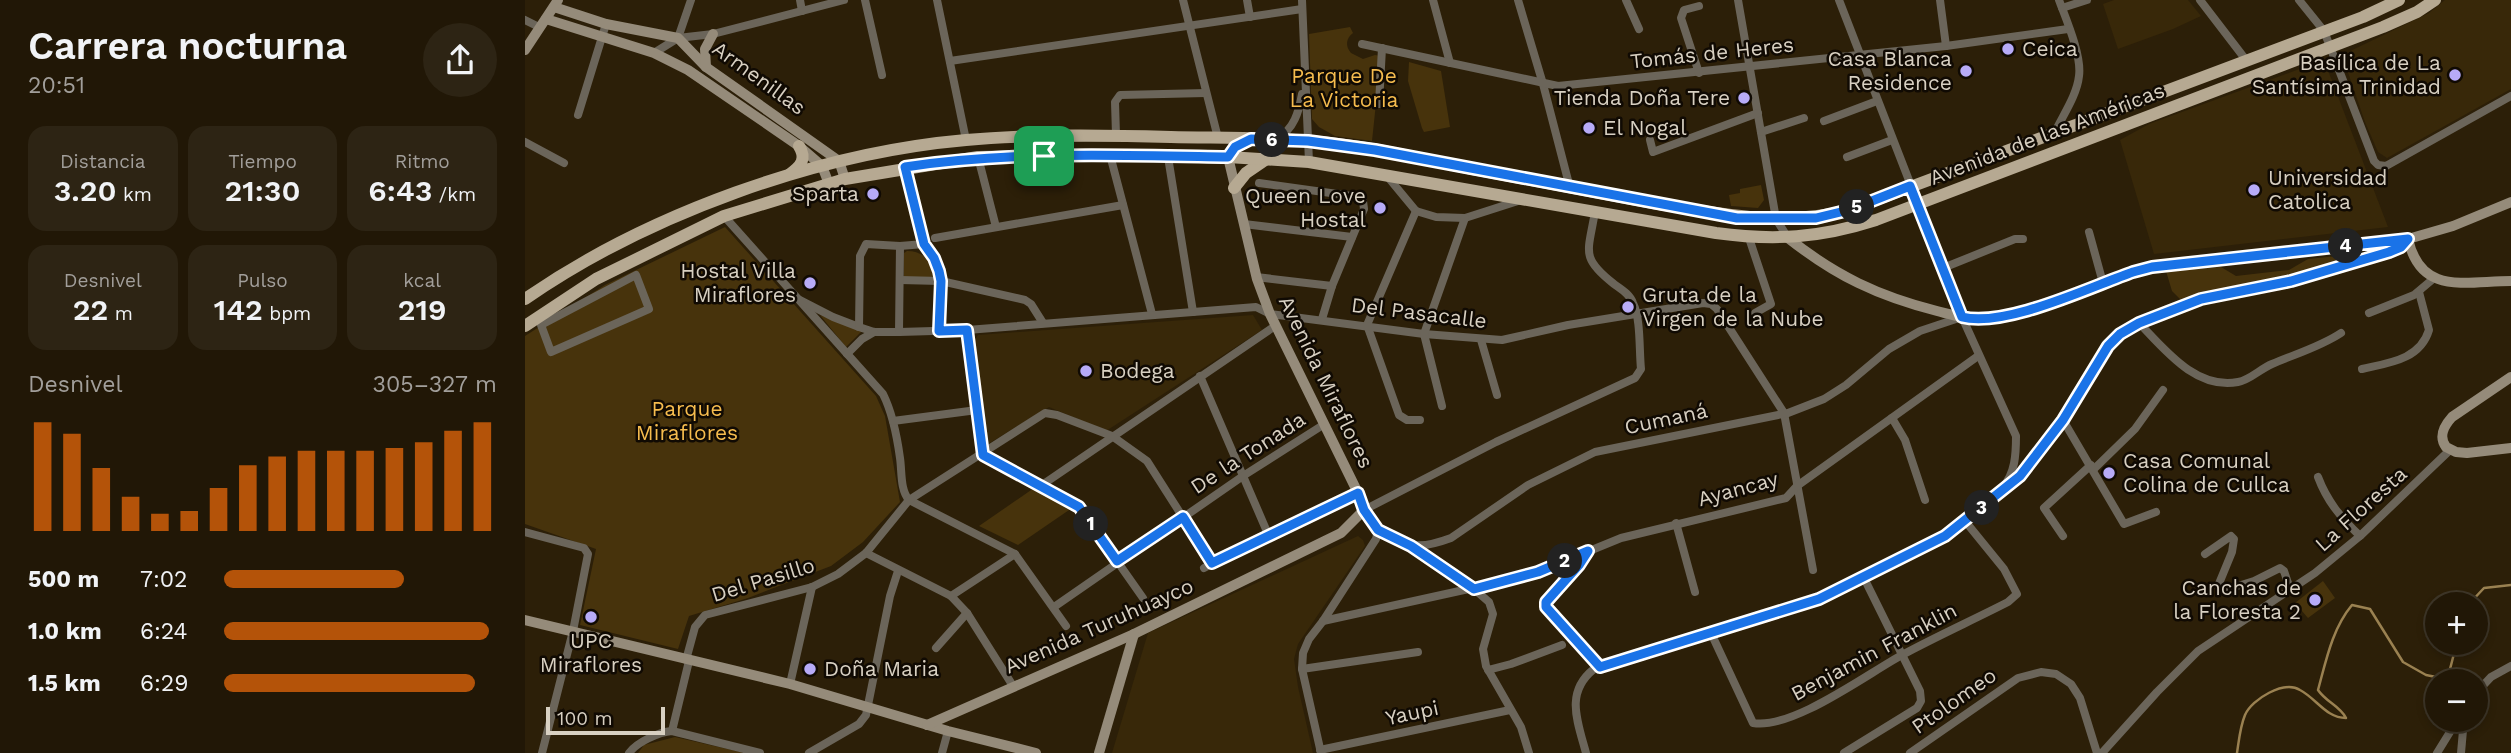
<!DOCTYPE html>
<html lang="es">
<meta charset="utf-8">
<style>
:root{--surface:#211706;--page:#2d2414;--text:#f1f3f6;--muted:#a29f9b;--line:#3e3628;--accent:#b45309}
body{margin:0;font-family:"Work Sans",sans-serif;background:var(--page);color:var(--text);height:100vh;display:flex;flex-direction:column;font-size:26px;white-space:nowrap}
*{box-sizing:border-box;margin:0}
p{font-size:23px;color:var(--muted)}
.icon{flex:none;width:38px;height:38px;fill:none;stroke:currentColor;stroke-width:2;stroke-linecap:round;stroke-linejoin:round}
.map{position:relative;flex:1;overflow:hidden}
.details{display:flex;flex-direction:column;background:var(--surface);width:525px}
.details>*{flex:none}
.fabs{position:absolute;left:1900px;top:592px;display:grid;gap:14px}
.fabs a{display:grid;place-items:center;width:63px;height:63px;border-radius:50%;background:var(--surface);box-shadow:0 4px 10px #0003,0 0 0 2px var(--line);font-size:35px}
.scale{position:absolute;left:21px;bottom:18px;width:119px;box-sizing:border-box;padding-left:7px;border:4px solid #d8d0c2;border-top:0;font-size:19px;line-height:24px;white-space:nowrap;color:#d8d0c2;-webkit-text-stroke:5px #100a03;paint-order:stroke}
.pin{position:absolute;display:grid;place-items:center;width:60px;height:60px;color:#fff;margin:-30px;border-radius:14px;box-shadow:0 4px 10px #0006}
.km{position:absolute;width:35px;height:35px;margin:-18px;border-radius:50%;background:#222;color:#fff;font-size:19px;line-height:35px;text-align:center}
.round{display:grid;place-items:center;flex:none;width:74px;height:74px;border-radius:37px;background:var(--page)}
.overview{display:flex;align-items:center;justify-content:space-between;height:119px;padding:0 28px}
h1{font-size:38px;font-weight:600;line-height:52px}
.figures{display:grid;grid-template-columns:repeat(3,1fr);gap:10px;height:119px;padding:7px 28px}
.figures div{display:grid;align-content:center;border-radius:18px;background:var(--page);text-align:center}
.figures b{font-size:30px;font-weight:600}
.figures small{font-size:19px;font-weight:400}
.figures p{font-size:19px}
.chart{height:196px;padding:14px 28px}
.chart p{display:flex;justify-content:space-between}
.chart svg{width:100%;height:126px;margin-top:7px;stroke:var(--accent);stroke-width:6}
ul{padding:0 28px;list-style:none;font-size:23px}
li{display:grid;grid-template-columns:112px 84px 1fr;align-items:center;height:52px}
li i{height:18px;border-radius:9px;background:var(--accent)}
main{display:flex;flex:1;min-height:0}
.map>svg:first-child{display:block}
.built{fill:#382809}
.green{fill:#47330c}
.lines{fill:none;stroke-linecap:round;stroke-linejoin:round}
.stream{stroke:#9a8151;stroke-width:2.5}
.street{stroke:#6b655a;stroke-width:8}
.secondary{stroke:#958b7a;stroke-width:10}
.primary{stroke:#b6a992;stroke-width:12}
.route-casing{stroke:#fff;stroke-width:14}
.route{stroke:#1a73e8;stroke-width:9}
.poi-dot{fill:#b7abf8;stroke:#100a03;stroke-width:2.5}
.labels{text-anchor:middle;stroke-width:5;stroke-linejoin:round;paint-order:stroke}
.poi-label{font-size:21px;fill:#d8d0c2;stroke:#100a03;text-anchor:start}
.street-label{font-size:21px;fill:#d8d0c2;stroke:#100a03}
.park-label{font-size:21px;fill:#f6bc4e;stroke:#100a03}
</style>
<main>
<section class="details">
<div class="overview"><div><h1>Carrera nocturna</h1><p>20:51</p></div><a class="round"><svg class="icon" aria-label="share" viewBox="0 0 24 24"><path d="M12 15V3M7 8l5-5 5 5M5 13v7h14v-7"/></svg></a></div>
<div class="figures">
<div><p>Distancia</p><b>3.20<small> km</small></b></div>
<div><p>Tiempo</p><b>21:30</b></div>
<div><p>Ritmo</p><b>6:43<small> /km</small></b></div>
</div>
<div class="figures">
<div><p>Desnivel</p><b>22<small> m</small></b></div>
<div><p>Pulso</p><b>142<small> bpm</small></b></div>
<div><p>kcal</p><b>219</b></div>
</div>
<div class="chart"><p><span>Desnivel</span>305–327 m</p>
<svg viewBox="0 0 160 44" preserveAspectRatio="none"><path d="M5 44V6M15 44V10M25 44V22M35 44V32M45 44V38M55 44V37M65 44V29M75 44V21M85 44V18M95 44V16M105 44V16M115 44V16M125 44V15M135 44V13M145 44V9M155 44V6"/></svg>
</div>
<ul>
<li><b>500 m</b>7:02<i style="width:66%"></i></li>
<li><b>1.0 km</b>6:24<i style="width:97%"></i></li>
<li><b>1.5 km</b>6:29<i style="width:92%"></i></li>
</ul>
</section>
<div class="map">
<svg width="1986" height="753" viewBox="0 0 1986 753">
<rect width="100%" height="100%" fill="#2c1f08"/>
<!-- built -->
<g class="built">
<polygon points="1589,0 1663,0 1676,16 1648,29 1593,49 1578,4"/>
<polygon points="1920,0 1986,0 1986,89 1862,158 1853,152 1840,122 1817,55 1904,13"/>
<polygon points="1799,60 1863,227 1629,254 1595,140 1624,124"/>
<polygon points="728,315 737,330 581,431 524,407 463,444 449,341 453,335"/>
<polygon points="833,536 838,540 840,546 773,644 769,659 773,687 788,753 587,753 623,633"/>
</g>
<!-- green -->
<g class="green">
<path d="M825,27L828,33C821,38 820,46 826,53L838,59L850,55L856,56L847,141L810,136L794,127L787,119L784,34Z"/>
<polygon points="884,62 916,71 925,127 899,132 897,128 883,81"/>
<polygon points="1236,185 1239,200 1233,208 1206,206 1204,195 1215,193 1215,189"/>
<polygon points="200,227 351,396 360,416 375,502 338,542 306,566 223,598 164,616 153,649 55,625 71,549 0,524 0,336 80,285"/>
<path d="M382,251C400,251 410,264 412,281L379,278V253Z"/>
<path d="M1822,255C1788,279 1698,290 1655,299L1647,291L1641,271L1696,267L1711,276L1764,270L1783,259Z"/>
<polygon points="295,315 337,331 321,347"/>
<polygon points="509,488 547,508 493,545 454,526"/>
<polygon points="1798,581 1810,598 1783,618 1770,603"/>
<polygon points="150,737 220,753 113,753 119,745"/>
</g>
<g class="lines">
<!-- stream -->
<g class="stream">
<polyline points="1944,604 1959,588 1986,585"/>
<path d="M1712,753C1714,740 1715,727 1720,715C1727,699 1759,680 1775,690C1792,699 1801,718 1821,718C1815,706 1801,702 1793,690C1801,661 1807,629 1827,605L1845,609L1878,662L1901,675L1911,677L1924,673L1932,642"/>
</g>
<!-- street -->
<g class="street">
<polyline points="275,0 277,11"/>
<polyline points="340,0 357,75"/>
<polyline points="412,0 441,140"/>
<polyline points="658,0 693,138"/>
<polyline points="722,0 725,17"/>
<polyline points="777,0 784,162"/>
<polyline points="908,0 925,63"/>
<polyline points="993,0 1018,84 1045,188"/>
<polyline points="1101,0 1114,29"/>
<polyline points="1213,0 1251,219 1263,238"/>
<path d="M1314,0L1437,317L1491,436C1491,455 1490,473 1478,487"/>
<polyline points="1415,0 1421,46"/>
<polyline points="1675,0 1721,60"/>
<polyline points="1774,0 1799,31 1849,161 1853,165 1861,166 1986,96"/>
<polyline points="1537,8 1562,0"/>
<polyline points="0,20 14,27"/>
<polyline points="153,38 166,0"/>
<polyline points="837,44 1033,86 1421,46 1543,29"/>
<polyline points="129,53 153,38 188,34 319,0"/>
<polyline points="425,61 777,9"/>
<polyline points="1174,73 1156,18 1159,10 1174,6"/>
<polyline points="854,104 857,48"/>
<polyline points="53,115 81,24"/>
<polyline points="1299,121 1352,101"/>
<polyline points="1236,132 1279,118"/>
<path d="M1530,132C1538,115 1552,95 1554,76C1557,56 1541,19 1534,0"/>
<polyline points="591,135 590,102 595,95 681,93"/>
<path d="M752,138C769,130 774,111 777,94"/>
<polyline points="1125,140 1128,152 1233,113"/>
<polyline points="0,142 39,163"/>
<polyline points="585,155 627,314"/>
<polyline points="453,157 471,227"/>
<polyline points="643,157 668,312"/>
<polyline points="1322,157 1367,140"/>
<polyline points="380,168 399,244 409,258 414,271 416,281 414,331"/>
<polyline points="862,176 891,211"/>
<polyline points="734,183 834,197 838,201 839,209 807,286 797,319"/>
<polyline points="891,211 842,325 874,415 882,420 895,420"/>
<polyline points="891,211 911,217 940,218 993,201"/>
<path d="M199,216L358,394C368,414 372,436 375,458C377,471 375,490 384,500"/>
<polyline points="719,224 827,237"/>
<polyline points="1564,232 1578,283"/>
<polyline points="410,238 598,205"/>
<polyline points="1224,238 1246,304 1230,313"/>
<polyline points="1418,268 1490,239 1498,239"/>
<polygon points="111,275 124,309 26,352 16,325"/>
<polyline points="731,277 807,286"/>
<polyline points="375,280 416,281 500,300 506,304 518,323"/>
<polyline points="273,299 308,317 334,327 349,332 374,332 442,330 731,307 745,314 899,334 977,340 1043,325 1178,303 1186,304 1192,309 1259,413 1288,570"/>
<polyline points="1844,313 1889,295 1908,279"/>
<path d="M1614,323C1640,350 1671,390 1713,382C1725,380 1735,369 1747,364C1770,354 1795,347 1816,333"/>
<polyline points="334,327 335,256 341,244 375,246 399,244"/>
<polyline points="442,330 458,455 554,507 618,598"/>
<polyline points="374,332 375,246"/>
<polyline points="956,340 972,395"/>
<polyline points="322,354 337,339 349,332"/>
<path d="M1837,369C1863,363 1895,360 1904,330L1894,292"/>
<polyline points="675,376 743,534"/>
<polyline points="917,406 899,334 940,218"/>
<polyline points="1367,418 1380,440 1400,500"/>
<polyline points="1538,420 1599,524 1631,512"/>
<polyline points="368,421 452,410"/>
<polyline points="1569,469 1610,429 1638,390"/>
<path d="M1793,477C1802,501 1816,518 1835,536"/>
<polyline points="517,485 750,326"/>
<polyline points="384,500 490,554 541,626"/>
<polyline points="1151,523 1170,592"/>
<path d="M853,530C885,546 891,551 926,538L1003,485L1070,452L1263,413L1299,399L1321,385L1364,349L1395,331L1434,318"/>
<polyline points="0,532 59,548 63,554 48,631 17,753"/>
<polyline points="1538,536 1519,508 1566,465"/>
<polyline points="887,547 949,589 964,602 968,614 958,649 961,666 996,727 1004,753"/>
<polyline points="1063,551 1054,565 1021,602 1021,607 1075,667"/>
<polyline points="341,553 426,596 442,613 488,686"/>
<polyline points="1680,554 1706,536 1709,539 1707,552 1693,586 1697,591 1729,581 1755,568 1759,571 1765,589"/>
<polyline points="679,568 743,534 833,493"/>
<polyline points="426,596 490,554"/>
<polyline points="529,607 718,476 798,425"/>
<polyline points="798,621 989,579 1013,572 1096,538 1261,498 1272,486 1453,356"/>
<path d="M1186,633L1228,723C1267,730 1342,674 1377,655C1412,636 1448,620 1483,602L1492,594L1479,569L1440,521"/>
<polyline points="411,648 442,613"/>
<polyline points="161,660 170,627 180,615 287,587 313,574 341,553 384,500 520,413 532,415 587,436 622,461 687,563"/>
<polyline points="777,669 893,652"/>
<polyline points="963,670 986,664 1037,645"/>
<polyline points="265,684 287,587"/>
<polyline points="1951,693 1966,677 1986,666"/>
<polyline points="147,731 164,661"/>
<polyline points="795,750 985,710"/>
<path d="M104,753C112,742 134,732 147,731L235,753"/>
<polyline points="284,753 334,724 341,715 365,596 373,571"/>
<polyline points="417,753 423,731"/>
<path d="M796,753L777,669L778,653L784,639L798,621L851,539L853,530L839,510L971,442L1110,378L1116,369C1114,350 1116,319 1108,303C1105,294 1096,289 1089,284C1054,257 1064,251 1070,211"/>
<path d="M1061,753C1052,720 1040,692 1069,669L1294,599L1420,536L1495,476L1538,420L1583,346L1595,334L1614,323L1676,299L1766,281L1864,252L1876,247L1883,239"/>
<polyline points="1319,753 1392,708 1396,701 1395,691 1339,578"/>
<polyline points="1385,753 1493,678 1516,672 1531,674 1546,684 1555,698 1572,753"/>
<polyline points="1577,753 1632,692 1673,651 1790,573 1835,536 1925,450"/>
<polyline points="1912,753 1933,719"/>
<polyline points="1936,753 1939,719"/>
</g>
<!-- secondary -->
<g class="secondary">
<polyline points="29,7 81,24 153,38 181,67 314,161 320,179"/>
<polyline points="21,19 129,53 163,70 274,146 297,166 304,184"/>
<polyline points="0,50 33,0"/>
<polyline points="181,67 180,49 188,34"/>
<path d="M1263,238C1311,276 1353,296 1412,311C1428,315 1443,320 1459,318C1510,315 1560,289 1608,272L1627,267L1883,239L1928,226L1986,202"/>
<path d="M1883,239C1896,296 1940,281 1986,281"/>
<path d="M1986,377L1927,417C1919,426 1913,436 1921,447L1931,452L1942,453L1986,448"/>
<polyline points="0,620 265,684 423,731 511,753"/>
<polyline points="402,725 609,634 816,533 839,510 833,493 745,314 732,279 703,157 710,147 726,139"/>
<polyline points="574,753 609,634"/>
</g>
<!-- primary -->
<g class="primary">
<path d="M265,174C276,166 282,159 274,146"/>
<polyline points="709,188 721,173 740,160"/>
<path d="M0,299C123,214 292,153 441,140C509,134 578,135 646,137C692,138 738,137 783,141C840,145 897,159 953,170C1011,181 1069,192 1128,203C1194,214 1258,227 1324,210L1838,17L1874,0"/>
<path d="M0,326L71,279L199,216L320,179L453,157L585,155L703,157L784,162L1191,233C1249,241 1295,238 1351,220L1858,27L1892,12L1910,0"/>
</g>
</g>
<g class="lines">
<!-- route casing -->
<g class="route-casing">
<path id="route" d="M726,139L783,141L850,150L1212,218H1291L1324,210L1385,186L1437,317C1480,328 1565,287 1608,272L1627,267L1883,239L1876,247L1864,252L1766,281L1676,299L1614,323L1595,334L1583,346L1538,420L1495,476L1420,536L1294,599L1075,667L1021,607V602L1054,565L1063,551L1013,572L949,589L886,546L853,530L839,510L833,493L687,563L658,517L592,561L554,507L458,455L442,330L414,331L416,281L414,271L409,258L399,244L380,167C487,151 595,155 703,157L710,147Z"/>
</g>
<!-- route -->
<use href="#route" class="route"/>
</g>
<!-- markers -->
<g class="poi-dot">
<circle cx="1483" cy="49" r="7"/>
<circle cx="1441" cy="71" r="7"/>
<circle cx="1930" cy="75" r="7"/>
<circle cx="1219" cy="98" r="7"/>
<circle cx="1064" cy="128" r="7"/>
<circle cx="1729" cy="190" r="7"/>
<circle cx="348" cy="194" r="7"/>
<circle cx="855" cy="208" r="7"/>
<circle cx="285" cy="283" r="7"/>
<circle cx="1103" cy="307" r="7"/>
<circle cx="561" cy="371" r="7"/>
<circle cx="1584" cy="473" r="7"/>
<circle cx="1790" cy="600" r="7"/>
<circle cx="66" cy="617" r="7"/>
<circle cx="285" cy="669" r="7"/>
</g>
<g class="labels">
<!-- poi labels -->
<g class="poi-label">
<text x="1497" y="56">Ceica</text>
<text x="1427" y="66" text-anchor="end">Casa Blanca<tspan x="1427" dy="24">Residence</tspan></text>
<text x="1916" y="70" text-anchor="end">Basílica de La<tspan x="1916" dy="24">Santísima Trinidad</tspan></text>
<text x="1205" y="105" text-anchor="end">Tienda Doña Tere</text>
<text x="1078" y="135">El Nogal</text>
<text x="1743" y="185">Universidad<tspan x="1743" dy="24">Catolica</tspan></text>
<text x="334" y="201" text-anchor="end">Sparta</text>
<text x="841" y="203" text-anchor="end">Queen Love<tspan x="841" dy="24">Hostal</tspan></text>
<text x="271" y="278" text-anchor="end">Hostal Villa<tspan x="271" dy="24">Miraflores</tspan></text>
<text x="1117" y="302">Gruta de la<tspan x="1117" dy="24">Virgen de la Nube</tspan></text>
<text x="575" y="378">Bodega</text>
<text x="1598" y="468">Casa Comunal<tspan x="1598" dy="24">Colina de Cullca</tspan></text>
<text x="1776" y="595" text-anchor="end">Canchas de<tspan x="1776" dy="24">la Floresta 2</tspan></text>
<text x="66" y="648" text-anchor="middle">UPC<tspan x="66" dy="24">Miraflores</tspan></text>
<text x="299" y="676">Doña Maria</text>
</g>
<!-- street labels -->
<g class="street-label">
<text transform="translate(1187 53) rotate(-6)" y="7">Tomás de Heres</text>
<text transform="translate(234 78) rotate(36)" y="7">Armenillas</text>
<text transform="translate(1522 134) rotate(-21)" y="7">Avenida de las Américas</text>
<text transform="translate(894 313) rotate(7)" y="7">Del Pasacalle</text>
<text transform="translate(801 382) rotate(64)" y="7">Avenida Miraflores</text>
<text transform="translate(1141 419) rotate(-12)" y="7">Cumaná</text>
<text transform="translate(723 453) rotate(-33)" y="7">De la Tonada</text>
<text transform="translate(1213 489) rotate(-15)" y="7">Ayancay</text>
<text transform="translate(1836 509) rotate(-42)" y="7">La Floresta</text>
<text transform="translate(238 580) rotate(-17)" y="7">Del Pasillo</text>
<text transform="translate(574 626) rotate(-24)" y="7">Avenida Turuhuayco</text>
<text transform="translate(1349 652) rotate(-28)" y="7">Benjamin Franklin</text>
<text transform="translate(1429 701) rotate(-35)" y="7">Ptolomeo</text>
<text transform="translate(887 713) rotate(-12)" y="7">Yaupi</text>
</g>
<!-- park labels -->
<g class="park-label">
<text x="819" y="83">Parque De<tspan x="819" dy="24">La Victoria</tspan></text>
<text x="162" y="416">Parque<tspan x="162" dy="24">Miraflores</tspan></text>
</g>
</g>
</svg>
<div class="fabs">
<a>+</a>
<a>−</a>
</div>
<div class="scale">100 m</div>
<div class="pin" style="left:519px;top:156px;background:#1e9e55"><svg class="icon" aria-label="arrive" viewBox="0 0 24 24"><path d="M6 21V4h12l-3 4 3 4H6"/></svg></div>
<b class="km" style="left:566px;top:524px">1</b>
<b class="km" style="left:1040px;top:561px">2</b>
<b class="km" style="left:1457px;top:508px">3</b>
<b class="km" style="left:1821px;top:246px">4</b>
<b class="km" style="left:1332px;top:207px">5</b>
<b class="km" style="left:747px;top:140px">6</b>
</div>
</main>
